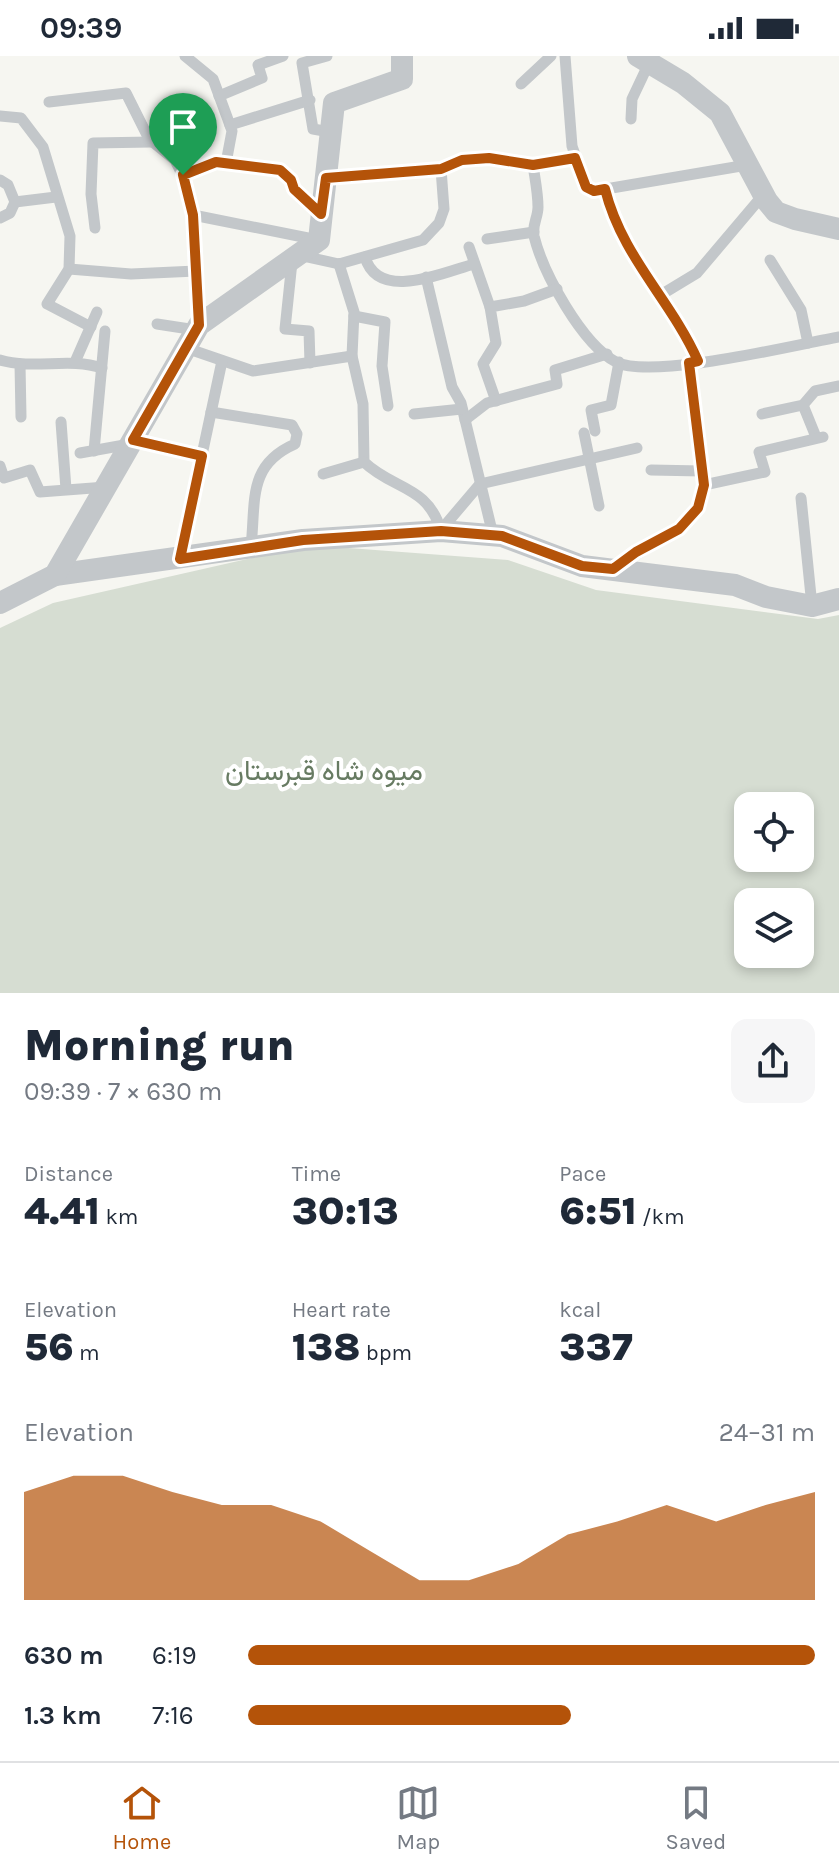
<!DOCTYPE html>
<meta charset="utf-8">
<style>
:root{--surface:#fff;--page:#f6f6f7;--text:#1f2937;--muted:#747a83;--line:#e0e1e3;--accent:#b45309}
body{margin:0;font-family:Karla,Vazirmatn,sans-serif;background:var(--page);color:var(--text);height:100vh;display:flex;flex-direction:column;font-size:30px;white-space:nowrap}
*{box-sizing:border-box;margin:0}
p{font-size:26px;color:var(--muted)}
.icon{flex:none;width:44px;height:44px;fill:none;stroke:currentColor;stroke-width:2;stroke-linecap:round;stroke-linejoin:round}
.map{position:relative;height:937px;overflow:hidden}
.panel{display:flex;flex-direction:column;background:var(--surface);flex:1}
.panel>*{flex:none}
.controls{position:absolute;left:734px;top:736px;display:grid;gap:16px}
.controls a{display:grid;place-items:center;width:80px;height:80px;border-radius:16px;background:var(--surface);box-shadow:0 4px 12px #0003;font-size:40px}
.pin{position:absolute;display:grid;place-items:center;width:68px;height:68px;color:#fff;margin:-82px -34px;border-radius:50% 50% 50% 0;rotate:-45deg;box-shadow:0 0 8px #0007}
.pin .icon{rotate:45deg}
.round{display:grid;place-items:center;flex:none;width:84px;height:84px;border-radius:16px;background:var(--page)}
.overview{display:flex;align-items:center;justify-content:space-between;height:136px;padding:0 24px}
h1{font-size:44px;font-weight:800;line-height:60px}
.figures{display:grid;grid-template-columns:repeat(3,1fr);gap:12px;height:136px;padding:8px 24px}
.figures div{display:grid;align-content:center}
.figures b{font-size:40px;font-weight:800}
.figures small{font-size:22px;font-weight:400}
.figures p{font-size:22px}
.chart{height:224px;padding:16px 24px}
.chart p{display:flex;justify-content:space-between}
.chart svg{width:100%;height:144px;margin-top:8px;fill:var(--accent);opacity:.7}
ul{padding:0 24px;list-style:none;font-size:26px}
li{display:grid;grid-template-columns:128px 96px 1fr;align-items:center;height:60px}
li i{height:20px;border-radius:10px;background:var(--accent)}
.status{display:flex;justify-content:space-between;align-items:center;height:56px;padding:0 40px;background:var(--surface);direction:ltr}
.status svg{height:22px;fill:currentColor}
.dock{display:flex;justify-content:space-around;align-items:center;height:112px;border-top:2px solid var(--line);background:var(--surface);font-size:22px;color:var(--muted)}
.dock a{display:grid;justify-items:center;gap:4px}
.dock .active{color:var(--accent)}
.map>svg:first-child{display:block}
.green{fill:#d6ddd2;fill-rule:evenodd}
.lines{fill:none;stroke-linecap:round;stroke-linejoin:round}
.lane{stroke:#c3c7ca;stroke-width:11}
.street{stroke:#c3c7ca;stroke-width:22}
.route-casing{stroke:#fff;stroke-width:16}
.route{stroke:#b45309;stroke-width:10}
.labels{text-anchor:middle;stroke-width:8;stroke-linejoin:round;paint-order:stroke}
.park-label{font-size:28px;fill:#677b62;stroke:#fff}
</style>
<div class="status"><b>09:39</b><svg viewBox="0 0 49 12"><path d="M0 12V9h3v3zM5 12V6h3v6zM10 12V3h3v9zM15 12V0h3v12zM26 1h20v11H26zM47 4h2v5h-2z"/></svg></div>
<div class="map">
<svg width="839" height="937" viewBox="0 0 839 937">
<rect width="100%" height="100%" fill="#f6f6f1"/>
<!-- green -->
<path class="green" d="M309,489L508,504L596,534L818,563L839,559V937H0V572L53,547ZM748,750H800V802H748ZM748,846H800V898H748Z"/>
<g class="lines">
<!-- lane -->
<g class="lane">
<polyline points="185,0 213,23 227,61 232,75 226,107"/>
<polyline points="327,0 302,7 313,73 330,76"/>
<polyline points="565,0 572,90 586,131 594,135 747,109"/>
<polyline points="521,28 551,0"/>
<polyline points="219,40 262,22 258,9 283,0"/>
<polyline points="49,46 126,37 149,83 175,104 184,122 193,159 199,268"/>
<polyline points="0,60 21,62 43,91 70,180 69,213 47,248 91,271"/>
<polyline points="631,63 632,43 649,7"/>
<polyline points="230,69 310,44"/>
<path d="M533,109C535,123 538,137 538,151C538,162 532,168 534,180C543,217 582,288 616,306C652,324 794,289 839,281"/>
<polyline points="183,119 216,106 280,114 291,124 294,133 321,157"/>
<polyline points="326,122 441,113 462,104 489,102 533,109 575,102"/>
<polyline points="0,124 8,129 15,146 56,141"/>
<path d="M605,133C622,203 672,243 698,305"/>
<polyline points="193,159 318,184"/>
<polyline points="0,162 10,157 15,146"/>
<polyline points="95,172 91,138 93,87 151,86"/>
<polyline points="487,183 534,176"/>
<polyline points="469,191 490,251"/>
<polyline points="298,199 339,208 423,184 439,167 444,153 441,113"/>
<path d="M365,201C378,246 442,217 474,208"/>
<polyline points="770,204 801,254 808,287"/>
<polyline points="292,206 285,273 309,275 310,307"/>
<path d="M339,208L354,256L352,300L363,348L364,406C393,434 428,429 441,475"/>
<polyline points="69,213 131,218 196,215"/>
<polyline points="426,221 452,331 461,347 493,479"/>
<polyline points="659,240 697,217 763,139"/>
<polyline points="354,260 385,266 382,310 388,350"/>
<polyline points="157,268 196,274"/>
<polyline points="186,292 253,315 352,300"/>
<path d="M0,304C35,314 68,301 102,312"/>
<polyline points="75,306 97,256"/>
<polyline points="20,308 21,361"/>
<polyline points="496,345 483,308 496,287 490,251 524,245 557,233"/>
<polyline points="803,349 816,381"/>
<path d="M211,356L292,369L297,378L295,388C247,409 256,445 251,491"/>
<polyline points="414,358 462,353"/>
<polyline points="762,358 803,349 815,335 839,330"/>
<polyline points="465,364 487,347 557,328 555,314 607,298"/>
<polyline points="61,366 66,433"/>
<polyline points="595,375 591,354 611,349 619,306"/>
<polyline points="584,377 599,450"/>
<polyline points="133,384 202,400"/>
<polyline points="94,395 105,275"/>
<polyline points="80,397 130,388"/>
<polyline points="0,410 4,422 30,414 40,436 106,431"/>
<polyline points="651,414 702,415"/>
<polyline points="323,418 364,406"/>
<polyline points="704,429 765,416 759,396 823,381"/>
<polyline points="801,442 812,550"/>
<polyline points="441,474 480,428 637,392"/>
<polyline points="180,502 222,305"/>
<polyline points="614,512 679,473 698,452 704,429 689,307"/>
</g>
<!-- street -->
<g class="street">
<polyline points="638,0 683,27 720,57 767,145 776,156 795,163 839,173"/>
<polyline points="55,519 303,484 441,475 502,480 582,510 735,529 766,541 812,550 839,543"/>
<polyline points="0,547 55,519 199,269 319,184 334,47 402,23 402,0"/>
</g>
</g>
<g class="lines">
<!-- route casing -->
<g class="route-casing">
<path id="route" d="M489,102L533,109L575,102L586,131L594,135L605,133C622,201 671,244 698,305L689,307L704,429L698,452L679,473L636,496L613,513L582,510L502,480L441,475L303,484L180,503L202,400L133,384L199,269L193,159L183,119L216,106L280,114L291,124L294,133L321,158L326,122L441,113L462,104Z"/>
</g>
<!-- route -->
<use href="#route" class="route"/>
</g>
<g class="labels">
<!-- park labels -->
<g class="park-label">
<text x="324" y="724">میوہ شاہ قبرستان</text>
</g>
</g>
</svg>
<div class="controls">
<a><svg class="icon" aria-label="locate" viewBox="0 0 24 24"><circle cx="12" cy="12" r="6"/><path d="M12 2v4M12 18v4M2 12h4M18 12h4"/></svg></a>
<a><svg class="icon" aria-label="layers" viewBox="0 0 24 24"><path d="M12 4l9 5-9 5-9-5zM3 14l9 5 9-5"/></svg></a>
</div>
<div class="pin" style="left:183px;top:119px;background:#1e9e55"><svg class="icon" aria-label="arrive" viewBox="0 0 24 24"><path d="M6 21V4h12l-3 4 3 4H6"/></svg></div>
</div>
<section class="panel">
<div class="overview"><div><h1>Morning run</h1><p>09:39 · 7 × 630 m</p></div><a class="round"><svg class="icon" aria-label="share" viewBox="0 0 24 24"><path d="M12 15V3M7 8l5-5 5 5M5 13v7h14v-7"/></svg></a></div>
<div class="figures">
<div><p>Distance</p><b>4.41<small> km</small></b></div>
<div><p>Time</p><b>30:13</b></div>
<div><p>Pace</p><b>6:51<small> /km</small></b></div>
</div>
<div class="figures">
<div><p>Elevation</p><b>56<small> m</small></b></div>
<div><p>Heart rate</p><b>138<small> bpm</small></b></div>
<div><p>kcal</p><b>337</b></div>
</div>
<div class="chart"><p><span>Elevation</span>24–31 m</p>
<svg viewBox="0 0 160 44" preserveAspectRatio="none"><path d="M0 44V11L10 6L20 6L30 11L40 15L50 15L60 20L70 29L80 38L90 38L100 33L110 24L120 20L130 15L140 20L150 15L160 11V44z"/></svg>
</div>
<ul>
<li><b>630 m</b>6:19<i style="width:100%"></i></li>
<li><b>1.3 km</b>7:16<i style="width:57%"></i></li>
</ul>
</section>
<nav class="dock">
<a class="active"><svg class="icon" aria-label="home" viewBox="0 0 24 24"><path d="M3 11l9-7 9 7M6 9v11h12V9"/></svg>Home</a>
<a><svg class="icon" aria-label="map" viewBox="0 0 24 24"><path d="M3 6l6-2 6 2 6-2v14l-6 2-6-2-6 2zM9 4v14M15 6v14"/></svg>Map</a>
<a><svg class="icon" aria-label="saved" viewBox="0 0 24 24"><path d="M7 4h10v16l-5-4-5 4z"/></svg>Saved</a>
</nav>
